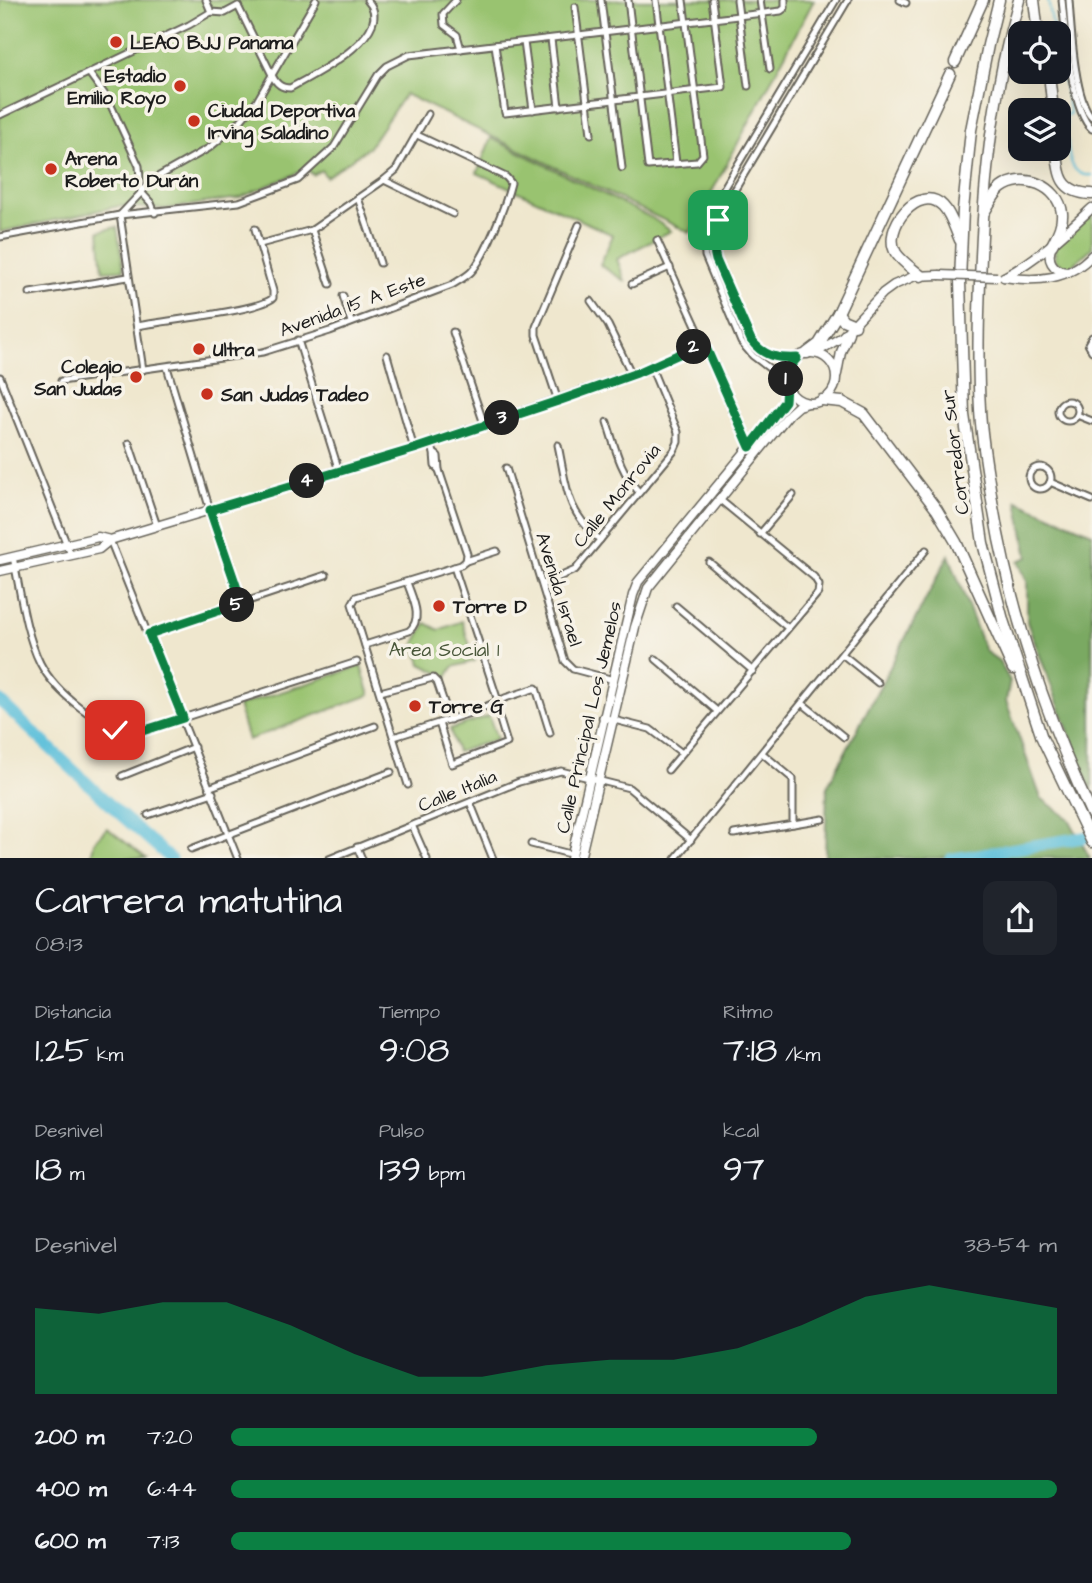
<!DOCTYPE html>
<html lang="es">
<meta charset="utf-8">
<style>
:root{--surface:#171b24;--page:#20242c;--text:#f1f3f6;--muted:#9ea1a6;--accent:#0b8043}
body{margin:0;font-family:"Architects Daughter",sans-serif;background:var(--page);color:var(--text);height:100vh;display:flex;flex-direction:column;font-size:26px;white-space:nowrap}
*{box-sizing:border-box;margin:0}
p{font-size:23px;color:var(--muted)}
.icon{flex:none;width:38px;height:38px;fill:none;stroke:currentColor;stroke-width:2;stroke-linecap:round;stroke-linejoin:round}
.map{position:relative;height:858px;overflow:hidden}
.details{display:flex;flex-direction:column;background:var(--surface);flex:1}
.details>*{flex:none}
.controls{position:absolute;left:1008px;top:21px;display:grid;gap:14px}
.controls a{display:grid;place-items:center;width:63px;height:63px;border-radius:14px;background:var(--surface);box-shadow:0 7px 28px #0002;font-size:35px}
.pin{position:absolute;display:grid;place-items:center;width:60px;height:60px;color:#fff;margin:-30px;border-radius:14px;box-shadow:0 4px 10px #0006}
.km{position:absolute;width:35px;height:35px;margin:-18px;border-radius:50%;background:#222;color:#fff;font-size:19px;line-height:35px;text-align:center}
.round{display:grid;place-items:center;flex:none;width:74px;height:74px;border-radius:14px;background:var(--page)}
.summary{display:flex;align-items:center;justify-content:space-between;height:119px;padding:0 35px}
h1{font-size:38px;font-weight:600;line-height:52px}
.figures{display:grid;grid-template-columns:repeat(3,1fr);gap:10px;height:119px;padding:7px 35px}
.figures div{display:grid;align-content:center}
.figures b{font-size:35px;font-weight:600}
.figures small{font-size:19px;font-weight:400}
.figures p{font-size:19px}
.chart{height:196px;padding:14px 35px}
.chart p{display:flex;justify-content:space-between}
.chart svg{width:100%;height:126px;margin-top:7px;fill:var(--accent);opacity:.7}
ul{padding:0 35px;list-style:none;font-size:23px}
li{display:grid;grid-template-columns:112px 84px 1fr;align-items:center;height:52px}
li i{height:18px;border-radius:9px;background:var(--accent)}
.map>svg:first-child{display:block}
.green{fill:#99c36f;stroke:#5a7046;stroke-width:2}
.forest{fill:#7aa962;stroke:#4b623f;stroke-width:2}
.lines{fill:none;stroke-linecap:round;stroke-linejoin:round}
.stream{stroke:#5cbfda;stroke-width:2}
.river{stroke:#5cbfda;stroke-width:12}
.highway-tunnel{stroke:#c5beaa;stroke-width:10;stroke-dasharray:10 5;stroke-linecap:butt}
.street-casing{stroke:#66635a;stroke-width:9}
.secondary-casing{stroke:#66635a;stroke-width:11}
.highway-casing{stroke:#66635a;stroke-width:13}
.street{stroke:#fff;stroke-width:5}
.secondary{stroke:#fff;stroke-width:8}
.highway{stroke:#fff;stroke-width:10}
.secondary-bridge-casing{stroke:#66635a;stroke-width:11;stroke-linecap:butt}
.secondary-bridge{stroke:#fff;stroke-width:8}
.route-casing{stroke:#fff;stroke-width:14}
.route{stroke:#0b8043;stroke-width:9}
.poi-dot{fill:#c8321e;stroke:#f7f3e8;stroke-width:2.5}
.labels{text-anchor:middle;stroke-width:7;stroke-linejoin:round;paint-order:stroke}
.poi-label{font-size:19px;font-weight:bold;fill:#1c1c1c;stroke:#f7f3e8;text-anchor:start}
.street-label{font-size:19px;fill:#1c1c1c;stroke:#f7f3e8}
.park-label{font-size:19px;fill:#485639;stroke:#f7f3e8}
</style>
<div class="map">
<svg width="1092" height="859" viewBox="0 0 1092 859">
<rect width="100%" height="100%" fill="#f7f3e8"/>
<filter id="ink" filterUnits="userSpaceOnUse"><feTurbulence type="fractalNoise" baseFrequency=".0143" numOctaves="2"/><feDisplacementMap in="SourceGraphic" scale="14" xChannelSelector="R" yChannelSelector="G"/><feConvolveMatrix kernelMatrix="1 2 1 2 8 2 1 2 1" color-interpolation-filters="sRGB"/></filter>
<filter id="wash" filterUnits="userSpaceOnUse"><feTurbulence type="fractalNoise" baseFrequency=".00686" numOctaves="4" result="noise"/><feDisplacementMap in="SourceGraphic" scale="28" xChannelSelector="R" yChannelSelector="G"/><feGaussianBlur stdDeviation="1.57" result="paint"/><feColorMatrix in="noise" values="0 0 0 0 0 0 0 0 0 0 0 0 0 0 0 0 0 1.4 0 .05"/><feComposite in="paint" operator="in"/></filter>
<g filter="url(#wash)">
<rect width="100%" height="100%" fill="#efe7ce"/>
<!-- green -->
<g class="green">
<polygon points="0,0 814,0 690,233 405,94 369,147 326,177 321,170 313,175 307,169 239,198 164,209 119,206 0,232"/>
<polygon points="491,138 652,218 671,231 617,259 625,281 600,265 613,235 477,173"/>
<polygon points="1092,213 1092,248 1071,266 1065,268 1055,260 1055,247"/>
<polygon points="117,227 124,270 103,271 99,231"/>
<polygon points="462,621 475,661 453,667 446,679 441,674 421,664 415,643 426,623 439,630"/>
<polygon points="361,666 370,695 248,740 238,706"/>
<polygon points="489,716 497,739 457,752 450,729"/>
<polygon points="107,828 146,858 91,858 94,842"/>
</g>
<!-- forest -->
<g class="forest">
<polygon points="1017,501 1092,533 1092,793 1027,622 1027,581 1018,561 1028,557"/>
<polygon points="949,555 985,651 999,661 1010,681 1006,701 1041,798 1069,819 1090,858 980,858 978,852 938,858 825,858 827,787"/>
</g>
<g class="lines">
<!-- stream -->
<g class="stream">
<polyline points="1048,0 1054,33"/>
<path d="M1059,55L1070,114L1066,115V121C1068,141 1065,179 1092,175"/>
</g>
<!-- river -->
<g class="river">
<polyline points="0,701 120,814 171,859"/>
<polyline points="951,859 1092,836"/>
</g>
</g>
</g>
<g filter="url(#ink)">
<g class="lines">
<!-- highway-tunnel -->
<polyline class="highway-tunnel" points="1048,72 1050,83"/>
<!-- street casing -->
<g class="street-casing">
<g id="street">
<polyline points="206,0 211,12"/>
<path d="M316,0L272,75C276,84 281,88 290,88C312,76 399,33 367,0"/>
<polyline points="456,0 443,14 444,25 457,35 461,49"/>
<polyline points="601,0 622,168"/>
<polyline points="628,0 648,166 697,162 703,155 683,0"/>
<polyline points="656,0 676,163"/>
<polyline points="737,0 748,86"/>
<polyline points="760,0 770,69"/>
<polyline points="900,0 906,3"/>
<path d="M1062,0C1065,28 1071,112 1092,129"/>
<path d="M1069,0C1071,26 1074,100 1092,117"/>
<polyline points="575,7 591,134"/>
<polyline points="551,39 559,107"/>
<polyline points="524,42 533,110"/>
<polyline points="495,45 505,113 723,87 712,0"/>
<polyline points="89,73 108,99 139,166 141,192 151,203 155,213"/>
<polyline points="0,115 189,25 211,12 225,13 238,6"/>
<polyline points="384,180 453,214"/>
<polyline points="358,198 380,263"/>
<polyline points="312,230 330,284"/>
<polyline points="0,237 120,215 239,202 298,180 334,147 378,75 387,66 409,55 781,11 785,8 785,0"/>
<polyline points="657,240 704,343"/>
<polyline points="260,244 312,230 384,180 396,170 428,114"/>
<polyline points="632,284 670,267"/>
<polyline points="30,293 128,277"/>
<polyline points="343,296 351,322"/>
<polyline points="591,301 608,325 632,375"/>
<path d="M137,326C162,321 259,311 273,298V291L255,229"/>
<polyline points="453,332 484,424"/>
<polyline points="1092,337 1088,344 1092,351"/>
<polyline points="298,340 339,471"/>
<polyline points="387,355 414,449"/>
<path d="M797,358C777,359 763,356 751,340L716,260C713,242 715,230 721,213L848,0"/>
<polyline points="167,367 210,510 242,603"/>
<polyline points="143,370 120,215 154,179 209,148 238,124 257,101 272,75 238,6"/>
<polyline points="0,377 71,555"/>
<path d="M61,381L263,352L330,331L452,285C458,281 466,277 471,272C485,258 506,204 511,183L506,177L417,135"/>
<polyline points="786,381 753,356 741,342 705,256 704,234 712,208 836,0"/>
<polyline points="558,401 536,335 536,327 579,225"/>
<circle cx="1068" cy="411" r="10"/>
<polyline points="1077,415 1092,421"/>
<path d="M607,422C615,447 620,472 639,492"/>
<polyline points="129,443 157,526"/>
<polyline points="431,443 434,453 438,456 439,470 467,554 466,561"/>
<path d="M558,445C567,487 565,510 600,540"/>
<polyline points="434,453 435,466 439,470"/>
<circle cx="1040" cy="478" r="11"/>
<polyline points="506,468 565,661 573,669 614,680"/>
<polyline points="1050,482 1092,500"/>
<polyline points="760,534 793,495"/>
<polyline points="110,540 238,859"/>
<path d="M13,557C20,589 25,633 40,663C56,694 100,727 133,734L357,662"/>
<polyline points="709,562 788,628"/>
<polyline points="543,584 575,570 674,451 678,442 678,432 651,367"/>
<polyline points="676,606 753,671"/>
<polyline points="149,634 326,575"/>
<path d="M365,645L409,631C424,618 412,598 407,582"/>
<polyline points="842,654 878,683"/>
<polyline points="656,659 717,711"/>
<polyline points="380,692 433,678 437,682 450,720"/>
<polyline points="802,703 844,737"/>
<polyline points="602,717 650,729 682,753"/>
<polyline points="439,723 452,764 507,743 496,707 498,701 454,567"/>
<polyline points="394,737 473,712 505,698 536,688 550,733"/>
<polyline points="762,753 793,779 793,824"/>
<polyline points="668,770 818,593 819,585 814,577 719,499"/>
<polyline points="122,776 194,747"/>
<polyline points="408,785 352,604 356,597 461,565 466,561 497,551"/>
<polyline points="211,787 375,726"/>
<polyline points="470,802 493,859"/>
<polyline points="148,815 213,793"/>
<polyline points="412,825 427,859"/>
<polyline points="734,834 823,819"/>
<polyline points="531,844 574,855"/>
<polyline points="357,847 362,859"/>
<polyline points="191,849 391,772"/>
<polyline points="329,859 519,782 561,771 629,788 691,840"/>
<polyline points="675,859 926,550"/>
</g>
</g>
<!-- secondary casing -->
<g class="secondary-casing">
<g id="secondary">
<path d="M1052,245C1046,259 1052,271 1068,272"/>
<path d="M1004,277C1038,259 1064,234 1092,208"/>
<path d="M1004,277C1037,282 1069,280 1092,255"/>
<polyline points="815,353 842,337 883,293 894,285 915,276 939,275"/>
<circle cx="811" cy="378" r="25"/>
<polyline points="837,374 841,352 849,333"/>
<polyline points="110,540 414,449 637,373 704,343 750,447"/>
<polyline points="0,560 98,537 110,540 99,549 0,571"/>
<polyline points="571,859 633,595 638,582 774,417 785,401 787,384"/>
<polyline points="580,859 635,627 648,588 789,414 798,406 808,403"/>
</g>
</g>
<!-- highway casing -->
<g class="highway-casing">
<g id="highway">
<polyline points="999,0 988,45 971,130 963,210 960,281 964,415 983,543 1003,620 1042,738 1092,842"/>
<path d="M1019,0C994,87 985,166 981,256C979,306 977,358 980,409C981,435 986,462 990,488C1007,602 1043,710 1092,815"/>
<polyline points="1034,0 1038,33"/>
<polyline points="955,62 983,0"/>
<polyline points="1050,83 1053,110"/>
<path d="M1057,149C1058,175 1061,193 1092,194"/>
<path d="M985,211C990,203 994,194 1001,188C1023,171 1059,186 1062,213C1063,225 1057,235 1052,245"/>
<path d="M921,276C913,269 902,262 896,253C881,229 919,182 943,206C951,214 955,229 960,240"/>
<polyline points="838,313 843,320 855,325"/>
<polyline points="807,353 819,344 838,313 950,74"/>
<polyline points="822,400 842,402 864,414 937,510 956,542 1013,669"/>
</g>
</g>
<!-- street -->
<use href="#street" class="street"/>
<!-- secondary -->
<use href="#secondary" class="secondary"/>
<!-- highway -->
<use href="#highway" class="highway"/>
<!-- secondary-bridge casing -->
<g class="secondary-bridge-casing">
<polyline id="secondary-bridge" points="939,275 997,277"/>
</g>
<!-- secondary-bridge -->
<use href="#secondary-bridge" class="secondary-bridge"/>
</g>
</g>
<g class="lines" filter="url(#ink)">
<!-- route casing -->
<g class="route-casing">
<path id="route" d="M115,730L133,734L183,718L149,634L242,603L210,510L414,449L558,401L637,373L704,343L750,447L785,401L787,370L797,358C777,359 763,356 751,340L716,260L713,246L718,220"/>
</g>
<!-- route -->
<use href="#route" class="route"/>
</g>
<!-- markers -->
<g class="poi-dot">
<circle cx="116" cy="42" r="7"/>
<circle cx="180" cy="86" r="7"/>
<circle cx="194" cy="121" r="7"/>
<circle cx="51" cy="169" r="7"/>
<circle cx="199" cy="349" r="7"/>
<circle cx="136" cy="377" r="7"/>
<circle cx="207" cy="394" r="7"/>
<circle cx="439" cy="606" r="7"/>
<circle cx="415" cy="706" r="7"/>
</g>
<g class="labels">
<!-- poi labels -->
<g class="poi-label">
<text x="130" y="49">LEAO BJJ Panama</text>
<text x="166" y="82" text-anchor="end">Estadio<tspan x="166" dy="22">Emilio Royo</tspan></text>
<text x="208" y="117">Ciudad Deportiva<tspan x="208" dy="22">Irving Saladino</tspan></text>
<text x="65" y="165">Arena<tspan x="65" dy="22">Roberto Durán</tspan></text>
<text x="213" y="356">Ultra</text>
<text x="122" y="373" text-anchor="end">Colegio<tspan x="122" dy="22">San Judas</tspan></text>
<text x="221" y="401">San Judas Tadeo</text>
<text x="453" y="613">Torre D</text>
<text x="429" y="713">Torre G</text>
</g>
<!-- street labels -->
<g class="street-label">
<text transform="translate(352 304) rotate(-20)" y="7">Avenida 15 A Este</text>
<text transform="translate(954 452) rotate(-97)" y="7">Corredor Sur</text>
<text transform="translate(616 495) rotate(-51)" y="7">Calle Monrovia</text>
<text transform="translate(560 589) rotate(73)" y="7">Avenida Israel</text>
<text transform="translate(588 717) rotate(-77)" y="7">Calle Principal Los Jemelos</text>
<text transform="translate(457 790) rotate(-22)" y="7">Calle Italia</text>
</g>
<!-- park labels -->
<g class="park-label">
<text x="444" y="656">Area Social 1</text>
</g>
</g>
</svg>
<div class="controls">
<a><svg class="icon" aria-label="locate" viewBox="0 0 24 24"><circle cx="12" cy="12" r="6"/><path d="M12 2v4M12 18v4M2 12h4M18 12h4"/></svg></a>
<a><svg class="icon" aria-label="layers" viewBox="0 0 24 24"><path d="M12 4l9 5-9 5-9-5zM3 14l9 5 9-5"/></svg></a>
</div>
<div class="pin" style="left:718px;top:220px;background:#1e9e55"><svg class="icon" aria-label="arrive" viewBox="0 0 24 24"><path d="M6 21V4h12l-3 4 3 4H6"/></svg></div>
<div class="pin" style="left:115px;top:730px;background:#d93025"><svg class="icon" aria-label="check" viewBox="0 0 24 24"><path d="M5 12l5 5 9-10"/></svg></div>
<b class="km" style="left:786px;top:379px">1</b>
<b class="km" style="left:694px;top:347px">2</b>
<b class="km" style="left:502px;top:418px">3</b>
<b class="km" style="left:307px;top:481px">4</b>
<b class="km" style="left:237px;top:605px">5</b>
</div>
<section class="details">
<div class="summary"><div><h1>Carrera matutina</h1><p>08:13</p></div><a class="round"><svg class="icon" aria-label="share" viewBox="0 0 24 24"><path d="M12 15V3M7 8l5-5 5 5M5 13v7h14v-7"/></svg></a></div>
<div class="figures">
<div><p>Distancia</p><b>1.25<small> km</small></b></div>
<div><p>Tiempo</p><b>9:08</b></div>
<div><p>Ritmo</p><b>7:18<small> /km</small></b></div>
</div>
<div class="figures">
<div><p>Desnivel</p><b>18<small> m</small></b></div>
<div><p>Pulso</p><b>139<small> bpm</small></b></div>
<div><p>kcal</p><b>97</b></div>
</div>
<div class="chart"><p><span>Desnivel</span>38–54 m</p>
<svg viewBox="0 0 160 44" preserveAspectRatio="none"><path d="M0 44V14L10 16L20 12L30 12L40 20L50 30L60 38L70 38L80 34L90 32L100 32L110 28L120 20L130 10L140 6L150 10L160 14V44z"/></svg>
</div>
<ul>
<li><b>200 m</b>7:20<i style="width:71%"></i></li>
<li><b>400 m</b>6:44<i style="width:100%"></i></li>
<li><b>600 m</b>7:13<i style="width:75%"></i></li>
</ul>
</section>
